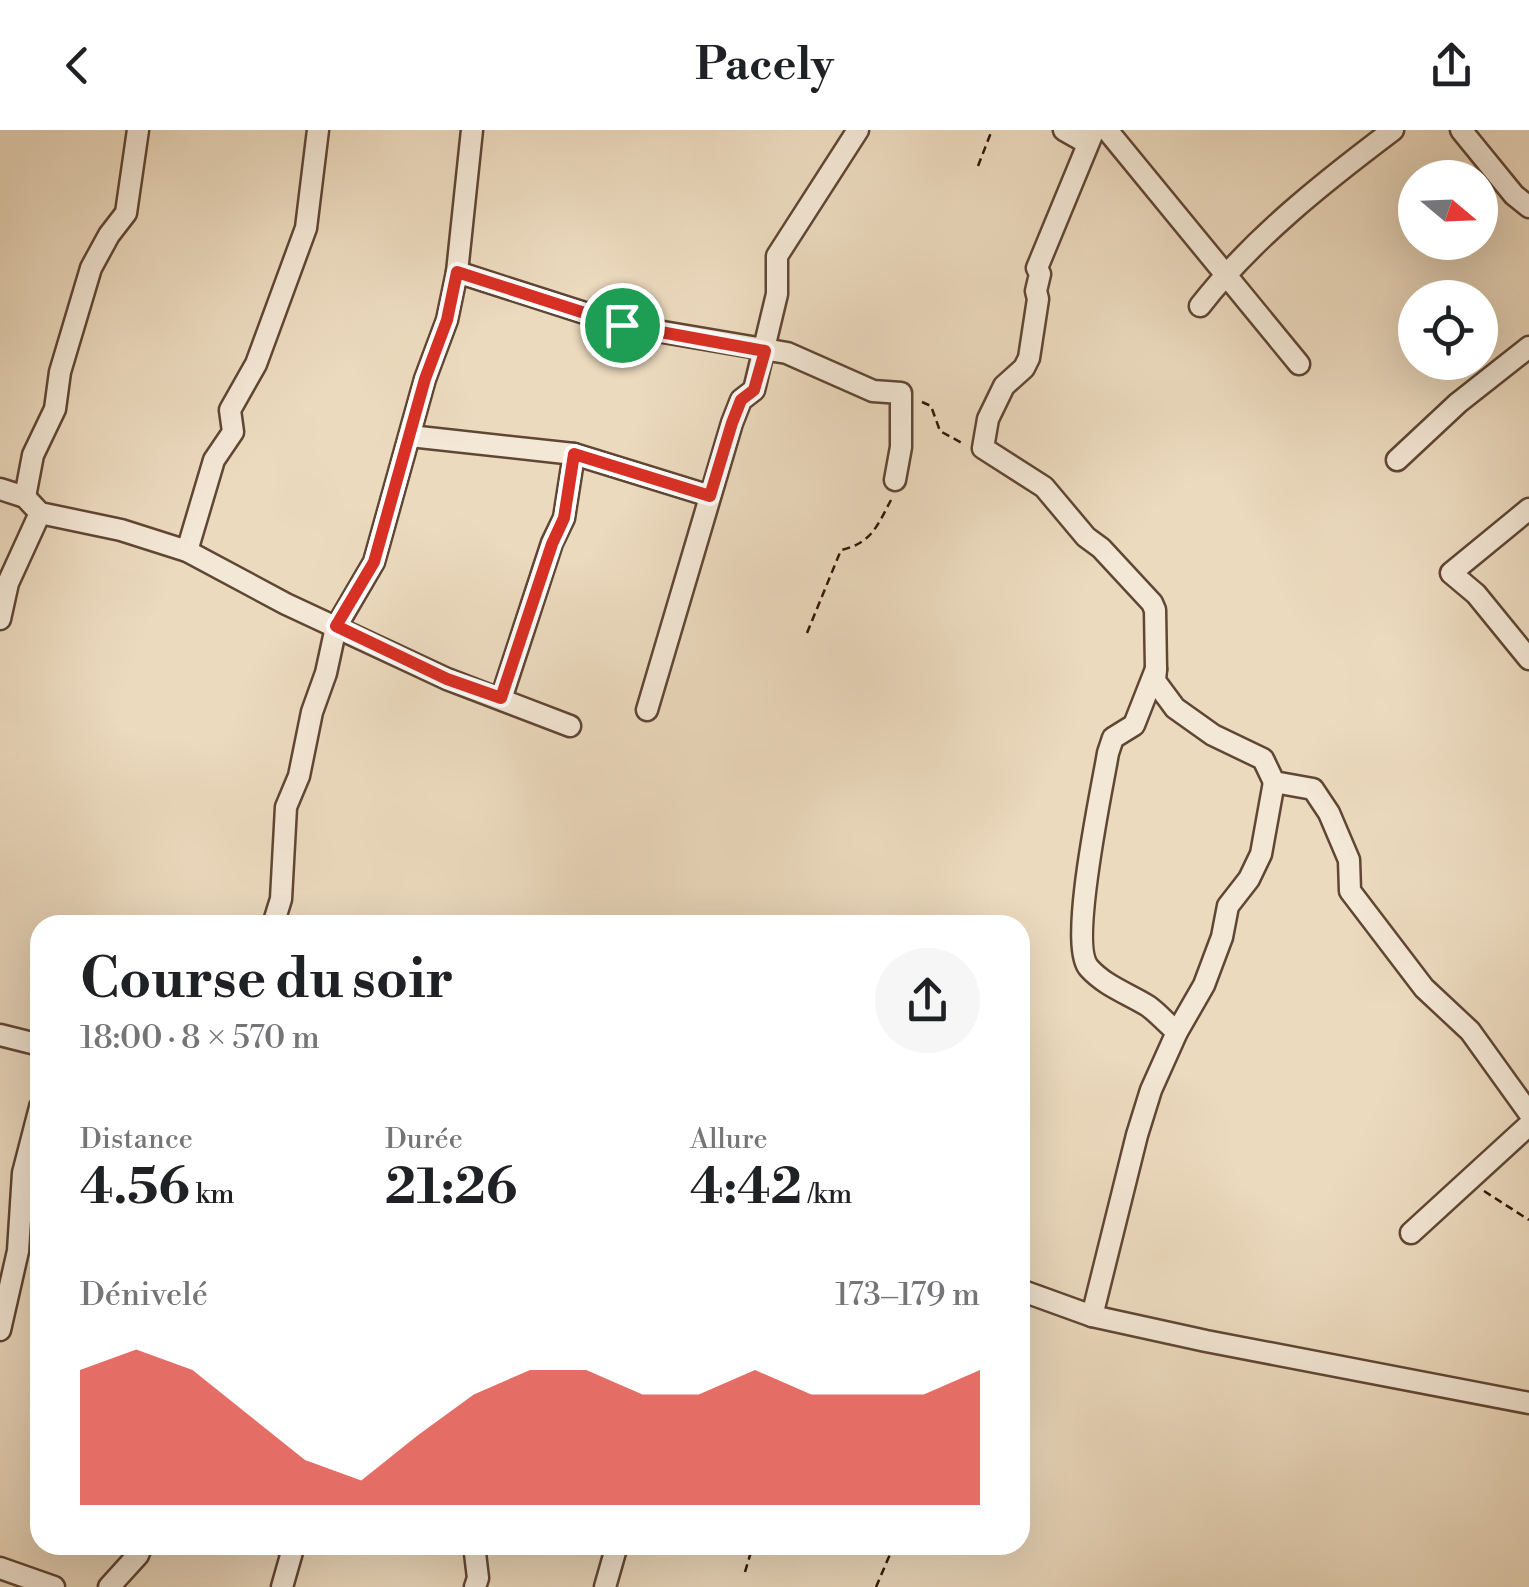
<!DOCTYPE html>
<html lang="fr">
<meta charset="utf-8">
<style>
:root{--surface:#fff;--page:#f6f6f6;--text:#202124;--muted:#757577;--accent:#d93025}
body{margin:0;font-family:"Libre Bodoni",serif;background:var(--page);color:var(--text);height:100vh;display:flex;flex-direction:column;font-size:38px;white-space:nowrap}
*{box-sizing:border-box;margin:0}
p{font-size:32px;color:var(--muted)}
.icon{flex:none;width:55px;height:55px;fill:none;stroke:currentColor;stroke-width:2;stroke-linecap:round;stroke-linejoin:round}
.map{position:relative;flex:1;overflow:hidden}
.details{position:absolute;left:30px;top:785px;width:1000px;height:640px;display:flex;flex-direction:column;background:var(--surface);border-radius:30px;box-shadow:0 10px 40px #0002}
.details>*{flex:none}
.needle{width:65px;rotate:109deg}
.controls{position:absolute;left:1398px;top:30px;display:grid;gap:20px}
.controls a{display:grid;place-items:center;width:100px;height:100px;border-radius:50%;background:var(--surface);box-shadow:0 10px 40px #0002;font-size:50px}
.pin{position:absolute;display:grid;place-items:center;width:85px;height:85px;color:#fff;margin:-42px;border:5px solid #fff;border-radius:50%;box-shadow:0 2px 10px #0007}
.round{display:grid;place-items:center;flex:none;width:105px;height:105px;border-radius:52px;background:var(--page)}
.summary{display:flex;align-items:center;justify-content:space-between;height:170px;padding:0 50px}
h1{font-size:55px;font-weight:700;line-height:75px}
.metrics{display:grid;grid-template-columns:repeat(3,1fr);gap:15px;height:170px;padding:10px 50px}
.metrics div{display:grid;align-content:center}
.metrics b{font-size:50px;font-weight:700}
.metrics small{font-size:28px;font-weight:400}
.metrics p{font-size:28px}
.chart{height:280px;padding:20px 50px}
.chart p{display:flex;justify-content:space-between}
.chart svg{width:100%;height:180px;margin-top:10px;fill:var(--accent);opacity:.7}
header{display:flex;justify-content:space-between;align-items:center;height:130px;padding:0 50px;background:var(--surface);font-size:45px;font-weight:700}
.map>svg:first-child{display:block}
.lines{fill:none;stroke-linecap:round;stroke-linejoin:round}
.street-casing{stroke:#604634;stroke-width:25}
.path{stroke:#311506;stroke-width:2.5;stroke-dasharray:8 5;stroke-linecap:butt}
.street{stroke:#f3e7d5;stroke-width:20}
.route-casing{stroke:#fff;stroke-width:20}
.route{stroke:#d93025;stroke-width:12}
</style>
<header><svg class="icon" aria-label="back" viewBox="0 0 24 24"><path d="M15 5l-7 7 7 7"/></svg>Pacely<svg class="icon" aria-label="share" viewBox="0 0 24 24"><path d="M12 15V3M7 8l5-5 5 5M5 13v7h14v-7"/></svg></header>
<div class="map">
<svg width="1529" height="1457" viewBox="0 0 1529 1457">
<rect width="100%" height="100%" fill="#ecdabe"/>
<filter id="stains"><feTurbulence type="fractalNoise" baseFrequency=".002" numOctaves="4"/><feColorMatrix values="0 0 0 0 .2 0 0 0 0 .09 0 0 0 0 .02 0 0 0 .5 -.17"/></filter>
<radialGradient id="worn" r=".72"><stop offset=".6" stop-color="#630" stop-opacity="0"/><stop offset="1" stop-color="#630" stop-opacity=".3"/></radialGradient>
<g class="lines">
<!-- street casing -->
<g class="street-casing">
<g id="street">
<polyline points="1064,0 1087,13"/>
<path d="M1094,0L1037,138L1040,144L1036,161L1038,169L1029,228L1024,238L1004,256L988,289L983,318L1044,357L1086,407L1101,418L1152,473L1155,480L1156,539L1134,595L1113,608L1108,623C1102,660 1068,814 1089,838C1105,856 1129,864 1148,876C1158,883 1167,894 1177,902"/>
<polyline points="1107,0 1299,234"/>
<polyline points="1461,0 1514,65 1529,77"/>
<polyline points="457,142 622,195 787,223 873,261 901,263 901,317 895,350"/>
<path d="M1200,176C1253,108 1324,52 1393,0"/>
<polyline points="410,306 574,324 710,366"/>
<polyline points="1397,330 1458,273 1529,217"/>
<polyline points="0,359 25,367 40,383 121,400 187,421 286,474 447,549 570,596"/>
<polyline points="25,367 33,325 55,279 60,242 91,138 109,105 126,83 138,0"/>
<polyline points="1529,379 1451,443 1476,464 1529,529"/>
<polyline points="187,421 214,330 233,302 230,280 256,234 306,98 318,0"/>
<polyline points="0,489 8,453 40,383"/>
<polyline points="1156,539 1155,551 1175,578 1213,605 1263,629 1274,652 1313,659 1329,683 1349,730 1350,761 1424,858 1470,901 1529,983"/>
<polyline points="501,569 552,413 564,388 574,324"/>
<polyline points="647,580 732,293 741,270 754,260 777,164 777,126 858,0"/>
<polyline points="273,795 281,769 286,677 299,646 312,582 326,543 336,497 374,432 425,249 447,190 457,142 472,0"/>
<polyline points="0,905 40,915"/>
<polyline points="1411,1103 1529,995"/>
<polyline points="1020,1160 1092,1186 1206,1211 1529,1273"/>
<polyline points="1092,1186 1137,1005 1151,960 1177,902 1204,855 1222,807 1228,776 1249,749 1261,724 1274,652"/>
<polyline points="0,1200 18,1121 23,1043 40,977"/>
<polyline points="474,1415 478,1448 475,1457"/>
<polyline points="0,1438 54,1457"/>
<polyline points="109,1457 138,1425 142,1415"/>
<polyline points="282,1457 294,1415"/>
<polyline points="605,1457 617,1415"/>
</g>
</g>
<!-- path -->
<g class="path">
<polyline points="978,36 992,0"/>
<polyline points="922,272 931,276 940,301 962,313"/>
<path d="M807,503L841,420C872,413 877,396 891,370"/>
<polyline points="1484,1061 1529,1090"/>
<polyline points="745,1442 753,1415"/>
<polyline points="876,1457 894,1415"/>
</g>
<!-- street -->
<use href="#street" class="street"/>
</g>
<g class="lines">
<!-- route casing -->
<g class="route-casing">
<polygon id="route" points="457,142 622,195 765,221 754,260 741,270 732,293 710,366 574,324 564,388 552,414 501,568 447,549 336,496 374,432 425,249 447,190"/>
</g>
<!-- route -->
<use href="#route" class="route"/>
</g>
<rect width="100%" height="100%" filter="url(#stains)"/>
<rect width="100%" height="100%" fill="url(#worn)"/>
</svg>
<div class="controls">
<a><svg class="needle" viewBox="-14 -14 28 28"><path d="M0-13l5 13h-10z" fill="#e53935"/><path d="M0 13l5-13h-10z" fill="#757577"/></svg></a>
<a><svg class="icon" aria-label="locate" viewBox="0 0 24 24"><circle cx="12" cy="12" r="6"/><path d="M12 2v4M12 18v4M2 12h4M18 12h4"/></svg></a>
</div>
<div class="pin" style="left:622px;top:195px;background:#1e9e55"><svg class="icon" aria-label="arrive" viewBox="0 0 24 24"><path d="M6 21V4h12l-3 4 3 4H6"/></svg></div>
<section class="details">
<div class="summary"><div><h1>Course du soir</h1><p>18:00 · 8 × 570 m</p></div><a class="round"><svg class="icon" aria-label="share" viewBox="0 0 24 24"><path d="M12 15V3M7 8l5-5 5 5M5 13v7h14v-7"/></svg></a></div>
<div class="metrics">
<div><p>Distance</p><b>4.56<small> km</small></b></div>
<div><p>Durée</p><b>21:26</b></div>
<div><p>Allure</p><b>4:42<small> /km</small></b></div>
</div>
<div class="chart"><p><span>Dénivelé</span>173–179 m</p>
<svg viewBox="0 0 160 44" preserveAspectRatio="none"><path d="M0 44V11L10 6L20 11L30 22L40 33L50 38L60 27L70 17L80 11L90 11L100 17L110 17L120 11L130 17L140 17L150 17L160 11V44z"/></svg>
</div>
</section>
</div>
